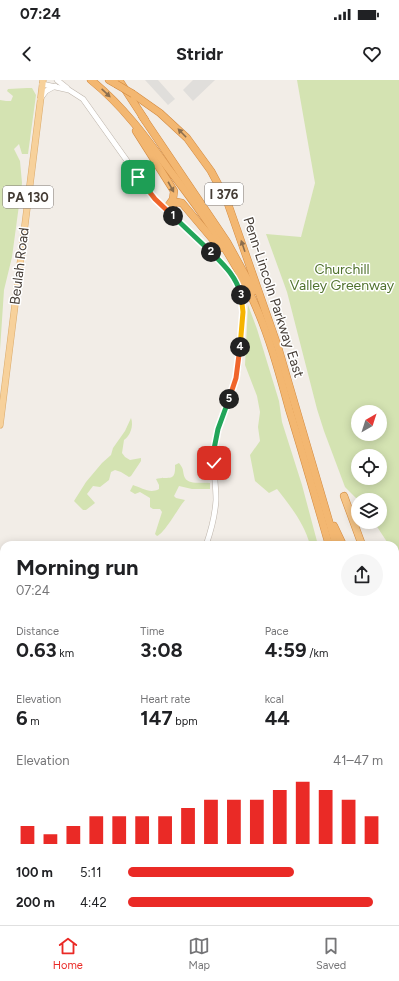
<!DOCTYPE html>
<meta charset="utf-8">
<style>
:root{--surface:#fff;--page:#f6f6f6;--text:#202124;--muted:#757577;--line:#e0e0e0;--accent:#ea2a26}
body{margin:0;font-family:Figtree,sans-serif;background:var(--page);color:var(--text);height:100vh;display:flex;flex-direction:column;font-size:15px;white-space:nowrap}
*{box-sizing:border-box;margin:0}
p{font-size:13px;color:var(--muted)}
.icon{flex:none;width:22px;height:22px;fill:none;stroke:currentColor;stroke-width:2;stroke-linecap:round;stroke-linejoin:round}
.map{position:relative;flex:1;overflow:hidden}
.details{position:absolute;left:0px;top:461px;width:399px;height:384px;display:flex;flex-direction:column;background:var(--surface);border-radius:12px 12px 0 0;box-shadow:0 2px 10px #0003}
.details>*{flex:none}
.needle{width:26px;rotate:39deg}
.controls{position:absolute;left:351px;top:325px;display:grid;gap:8px}
.controls a{display:grid;place-items:center;width:36px;height:36px;border-radius:50%;background:var(--surface);box-shadow:0 2px 10px #0003;font-size:20px}
.pin{position:absolute;display:grid;place-items:center;width:34px;height:34px;color:#fff;margin:-17px;border-radius:8px;box-shadow:0 2px 6px #0006}
.km{position:absolute;width:20px;height:20px;margin:-10px;border-radius:50%;background:#222;color:#fff;font-size:11px;line-height:20px;text-align:center}
.round{display:grid;place-items:center;flex:none;width:42px;height:42px;border-radius:21px;background:var(--page)}
.head{display:flex;align-items:center;justify-content:space-between;height:68px;padding:0 16px}
h1{font-size:22px;font-weight:700;line-height:30px}
.metrics{display:grid;grid-template-columns:repeat(3,1fr);gap:6px;height:68px;padding:4px 16px}
.metrics div{display:grid;align-content:center}
.metrics b{font-size:20px;font-weight:700}
.metrics small{font-size:11px;font-weight:400}
.metrics p{font-size:11px}
.chart{height:112px;padding:8px 16px}
.chart p{display:flex;justify-content:space-between}
.chart svg{width:100%;height:72px;margin-top:4px;stroke:var(--accent);stroke-width:6}
ul{padding:0 16px;list-style:none;font-size:13px}
li{display:grid;grid-template-columns:64px 48px 1fr;align-items:center;height:30px}
li i{height:10px;border-radius:5px;background:var(--accent)}
.status{display:flex;justify-content:space-between;align-items:center;height:28px;padding:0 20px;background:var(--surface);direction:ltr}
.status svg{height:11px;fill:currentColor}
header{display:flex;justify-content:space-between;align-items:center;height:52px;padding:0 16px;background:var(--surface);font-size:18px;font-weight:700}
.menu{display:flex;justify-content:space-around;align-items:center;height:56px;border-top:1px solid var(--line);background:var(--surface);font-size:11px;color:var(--muted)}
.menu a{display:grid;justify-items:center;gap:2px}
.menu .selected{color:var(--accent)}
.map>svg:first-child{display:block}
.green{fill:#d4e3b2;fill-rule:evenodd}
.parking{fill:#e0dedb}
.lines{fill:none;stroke-linecap:round;stroke-linejoin:round}
.stream{stroke:#a7d8eb;stroke-width:1}
.tertiary-casing{stroke:#bdb4aa;stroke-width:6}
.primary-casing{stroke:#dbab6c;stroke-width:7}
.trunk-casing{stroke:#d28a41;stroke-width:8}
.motorway-casing{stroke:#d28a41;stroke-width:8}
.tertiary{stroke:#fff;stroke-width:5}
.primary{stroke:#f7d19b;stroke-width:6}
.trunk{stroke:#f5c486;stroke-width:7}
.motorway{stroke:#f3b771;stroke-width:7}
.motorway-bridge-casing{stroke:#d28a41;stroke-width:8;stroke-linecap:butt}
.motorway-bridge{stroke:#f3b771;stroke-width:7}
.oneway{fill:#8b6e4e}
.split-1-casing{stroke:#fff;stroke-width:8}
.split-2-casing{stroke:#fff;stroke-width:8}
.split-3-casing{stroke:#fff;stroke-width:8}
.split-4-casing{stroke:#fff;stroke-width:8}
.split-5-casing{stroke:#fff;stroke-width:8}
.split-6-casing{stroke:#fff;stroke-width:8}
.split-7-casing{stroke:#fff;stroke-width:8}
.split-1{stroke:#f0652b;stroke-width:5}
.split-2{stroke:#22a559;stroke-width:5}
.split-3{stroke:#22a559;stroke-width:5}
.split-4{stroke:#f5b400;stroke-width:5}
.split-5{stroke:#f0652b;stroke-width:5}
.split-6{stroke:#22a559;stroke-width:5}
.split-7{stroke:#f5b400;stroke-width:5}
.labels{text-anchor:middle;stroke-width:3;stroke-linejoin:round;paint-order:stroke}
.shield{fill:#fff;stroke:#7d7772;stroke-width:1}
.shield-label{font-size:13px;font-weight:bold;fill:#453d36}
.street-label{font-size:14px;fill:#453d36;stroke:#fff}
.park-label{font-size:14px;fill:#50722e;stroke:#fff}
</style>
<div class="status"><b>07:24</b><svg viewBox="0 0 49 12"><path d="M0 12V9h3v3zM5 12V6h3v6zM10 12V3h3v9zM15 12V0h3v12zM26 1h20v11H26zM47 4h2v5h-2z"/></svg></div>
<header><svg class="icon" aria-label="back" viewBox="0 0 24 24"><path d="M15 5l-7 7 7 7"/></svg>Stridr<svg class="icon" aria-label="heart" viewBox="0 0 24 24"><path d="M12 20l-8-8c-3-5 5-10 8-4 3-6 11-1 8 4z"/></svg></header>
<div class="map">
<svg width="399" height="845" viewBox="0 0 399 845">
<rect width="100%" height="100%" fill="#f2ede7"/>
<!-- green -->
<g class="green">
<path d="M297,0H399V486L395,477V465H389L374,442H380V420H358L345,407L324,351L317,329L287,212L266,154L301,157L315,103ZM358,332H380V354H358ZM358,376H380V398H358Z"/>
<polygon points="27,8 32,8 36,15 28,74 22,74 19,64 14,69 20,81 22,103 12,177 4,210 0,270 0,20 6,21 11,21 13,16 7,11 8,9"/>
<path d="M248,225L257,249L279,321L282,342L302,405L318,465H310C304,443 291,427 277,409L269,413L255,401L250,375L260,361L258,347L260,332L257,316L245,285Z"/>
<path d="M131,338C134,346 130,356 124,360L122,373L125,377L130,380L141,378V381L131,396L129,397L121,392L115,390L111,392L109,400L100,407L93,406L87,414L95,423L86,430H83L74,421L86,402L102,383L111,375L113,368L125,351Z"/>
<path d="M179,383C185,390 182,392 185,398C189,405 203,402 210,403V409H192L179,406L174,416L176,418L185,420C178,428 165,453 157,456L155,454L162,432L160,429H153L150,427V418L140,412L135,414L130,411L133,405C142,408 150,414 159,409V405L156,399C168,396 176,403 175,385Z"/>
<polygon points="395,649 399,654 399,716 395,704"/>
<polygon points="94,841 262,841 264,845 82,845"/>
<polygon points="271,841 310,841 332,845 346,844 348,845 273,845"/>
</g>
<!-- parking -->
<g class="parking">
<polygon points="145,0 158,0 175,19 168,25"/>
<polygon points="193,0 215,0 193,21 183,10"/>
</g>
<g class="lines">
<!-- stream -->
<polyline class="stream" points="395,573 399,576"/>
<!-- tertiary casing -->
<g class="tertiary-casing">
<g id="tertiary">
<polyline points="57,0 67,8"/>
<path d="M42,4L69,10L83,19L150,113L160,124L226,187C246,208 243,236 241,262C240,274 239,287 236,298C230,321 218,342 215,365C212,384 216,402 216,420C215,435 211,451 206,465"/>
<polyline points="40,19 46,11 55,6"/>
<polyline points="395,810 399,808"/>
<polyline points="178,841 180,845"/>
</g>
</g>
<!-- primary casing -->
<g class="primary-casing">
<polyline id="primary" points="0,345 43,0"/>
</g>
<!-- trunk casing -->
<g class="trunk-casing">
<g id="trunk">
<polyline points="344,416 362,465"/>
<polyline points="395,730 399,741"/>
<polyline points="395,748 399,759"/>
</g>
</g>
<!-- motorway casing -->
<g class="motorway-casing">
<g id="motorway">
<path d="M91,0C122,25 145,56 168,88C200,130 231,172 253,220C269,255 279,292 289,329C303,374 316,420 329,465"/>
<polyline points="109,0 116,4"/>
<polyline points="119,0 145,40"/>
<polyline points="133,14 160,33 187,58 211,91 227,121 278,267 336,465"/>
<polyline points="142,36 227,162 254,211"/>
<polyline points="136,51 174,111 173,119 166,129"/>
<polyline points="169,127 177,122 182,123 220,168"/>
<polyline points="334,446 343,465"/>
<polyline points="395,612 399,617"/>
<polyline points="395,622 399,626"/>
</g>
</g>
<!-- tertiary -->
<use href="#tertiary" class="tertiary"/>
<!-- primary -->
<use href="#primary" class="primary"/>
<!-- trunk -->
<use href="#trunk" class="trunk"/>
<!-- motorway -->
<use href="#motorway" class="motorway"/>
<!-- motorway-bridge casing -->
<g class="motorway-bridge-casing">
<polyline id="motorway-bridge" points="116,4 133,14"/>
</g>
<!-- motorway-bridge -->
<use href="#motorway-bridge" class="motorway-bridge"/>
</g>
<!-- one-way arrows -->
<defs><path id="oneway-solid" d="M-6-.8H1V-3.2L6.5 0L1 3.2V.8H-6Z"/></defs>
<g class="oneway">
<use href="#oneway-solid" transform="translate(106 13) rotate(43)"/>
<use href="#oneway-solid" transform="translate(182 53) rotate(-134)"/>
<use href="#oneway-solid" transform="translate(171 107) rotate(61)"/>
<use href="#oneway-solid" transform="translate(243 166) rotate(-109)"/>
</g>
<g class="lines">
<!-- split-1 casing -->
<g class="split-1-casing">
<polyline id="split-1" points="138,97 155,119 173,136"/>
</g>
<!-- split-2 casing -->
<g class="split-2-casing">
<polyline id="split-2" points="173,136 211,172"/>
</g>
<!-- split-3 casing -->
<g class="split-3-casing">
<path id="split-3" d="M211,172C224,185 236,196 241,215"/>
</g>
<!-- split-4 casing -->
<g class="split-4-casing">
<polyline id="split-4" points="240,267 243,232 241,215"/>
</g>
<!-- split-5 casing -->
<g class="split-5-casing">
<polyline id="split-5" points="229,319 236,298 240,267"/>
</g>
<!-- split-6 casing -->
<g class="split-6-casing">
<polyline id="split-6" points="214,369 218,349 229,319"/>
</g>
<!-- split-7 casing -->
<g class="split-7-casing">
<polyline id="split-7" points="214,383 214,369"/>
</g>
<!-- split-1 -->
<use href="#split-1" class="split-1"/>
<!-- split-2 -->
<use href="#split-2" class="split-2"/>
<!-- split-3 -->
<use href="#split-3" class="split-3"/>
<!-- split-4 -->
<use href="#split-4" class="split-4"/>
<!-- split-5 -->
<use href="#split-5" class="split-5"/>
<!-- split-6 -->
<use href="#split-6" class="split-6"/>
<!-- split-7 -->
<use href="#split-7" class="split-7"/>
</g>
<g class="labels">
<!-- shield labels -->
<g class="shield">
<rect x="205" y="103" width="38" height="22" rx="3"/>
<rect x="3" y="106" width="50" height="22" rx="3"/>
</g>
<g class="shield-label">
<text x="224" y="119">I 376</text>
<text x="28" y="122">PA 130</text>
</g>
<!-- street labels -->
<g class="street-label">
<text transform="translate(19 186) rotate(-83)" y="5">Beulah Road</text>
<text transform="translate(274 217) rotate(72)" y="5">Penn-Lincoln Parkway East</text>
</g>
<!-- park labels -->
<g class="park-label">
<text x="342" y="194">Churchill<tspan x="342" dy="16">Valley Greenway</tspan></text>
</g>
</g>
</svg>
<div class="controls">
<a><svg class="needle" viewBox="-14 -14 28 28"><path d="M0-13l5 13h-10z" fill="#e53935"/><path d="M0 13l5-13h-10z" fill="#757577"/></svg></a>
<a><svg class="icon" aria-label="locate" viewBox="0 0 24 24"><circle cx="12" cy="12" r="6"/><path d="M12 2v4M12 18v4M2 12h4M18 12h4"/></svg></a>
<a><svg class="icon" aria-label="layers" viewBox="0 0 24 24"><path d="M12 4l9 5-9 5-9-5zM3 14l9 5 9-5"/></svg></a>
</div>
<div class="pin" style="left:138px;top:97px;background:#1e9e55"><svg class="icon" aria-label="arrive" viewBox="0 0 24 24"><path d="M6 21V4h12l-3 4 3 4H6"/></svg></div>
<div class="pin" style="left:214px;top:383px;background:#d93025"><svg class="icon" aria-label="check" viewBox="0 0 24 24"><path d="M5 12l5 5 9-10"/></svg></div>
<b class="km" style="left:173px;top:136px">1</b>
<b class="km" style="left:211px;top:172px">2</b>
<b class="km" style="left:241px;top:215px">3</b>
<b class="km" style="left:240px;top:267px">4</b>
<b class="km" style="left:229px;top:319px">5</b>
<section class="details">
<div class="head"><div><h1>Morning run</h1><p>07:24</p></div><a class="round"><svg class="icon" aria-label="share" viewBox="0 0 24 24"><path d="M12 15V3M7 8l5-5 5 5M5 13v7h14v-7"/></svg></a></div>
<div class="metrics">
<div><p>Distance</p><b>0.63<small> km</small></b></div>
<div><p>Time</p><b>3:08</b></div>
<div><p>Pace</p><b>4:59<small> /km</small></b></div>
</div>
<div class="metrics">
<div><p>Elevation</p><b>6<small> m</small></b></div>
<div><p>Heart rate</p><b>147<small> bpm</small></b></div>
<div><p>kcal</p><b>44</b></div>
</div>
<div class="chart"><p><span>Elevation</span>41–47 m</p>
<svg viewBox="0 0 160 44" preserveAspectRatio="none"><path d="M5 44V33M15 44V38M25 44V33M35 44V27M45 44V27M55 44V27M65 44V27M75 44V22M85 44V17M95 44V17M105 44V17M115 44V11M125 44V6M135 44V11M145 44V17M155 44V27"/></svg>
</div>
<ul>
<li><b>100 m</b>5:11<i style="width:65%"></i></li>
<li><b>200 m</b>4:42<i style="width:96%"></i></li>
</ul>
</section>
</div>
<nav class="menu">
<a class="selected"><svg class="icon" aria-label="home" viewBox="0 0 24 24"><path d="M3 11l9-7 9 7M6 9v11h12V9"/></svg>Home</a>
<a><svg class="icon" aria-label="map" viewBox="0 0 24 24"><path d="M3 6l6-2 6 2 6-2v14l-6 2-6-2-6 2zM9 4v14M15 6v14"/></svg>Map</a>
<a><svg class="icon" aria-label="saved" viewBox="0 0 24 24"><path d="M7 4h10v16l-5-4-5 4z"/></svg>Saved</a>
</nav>
